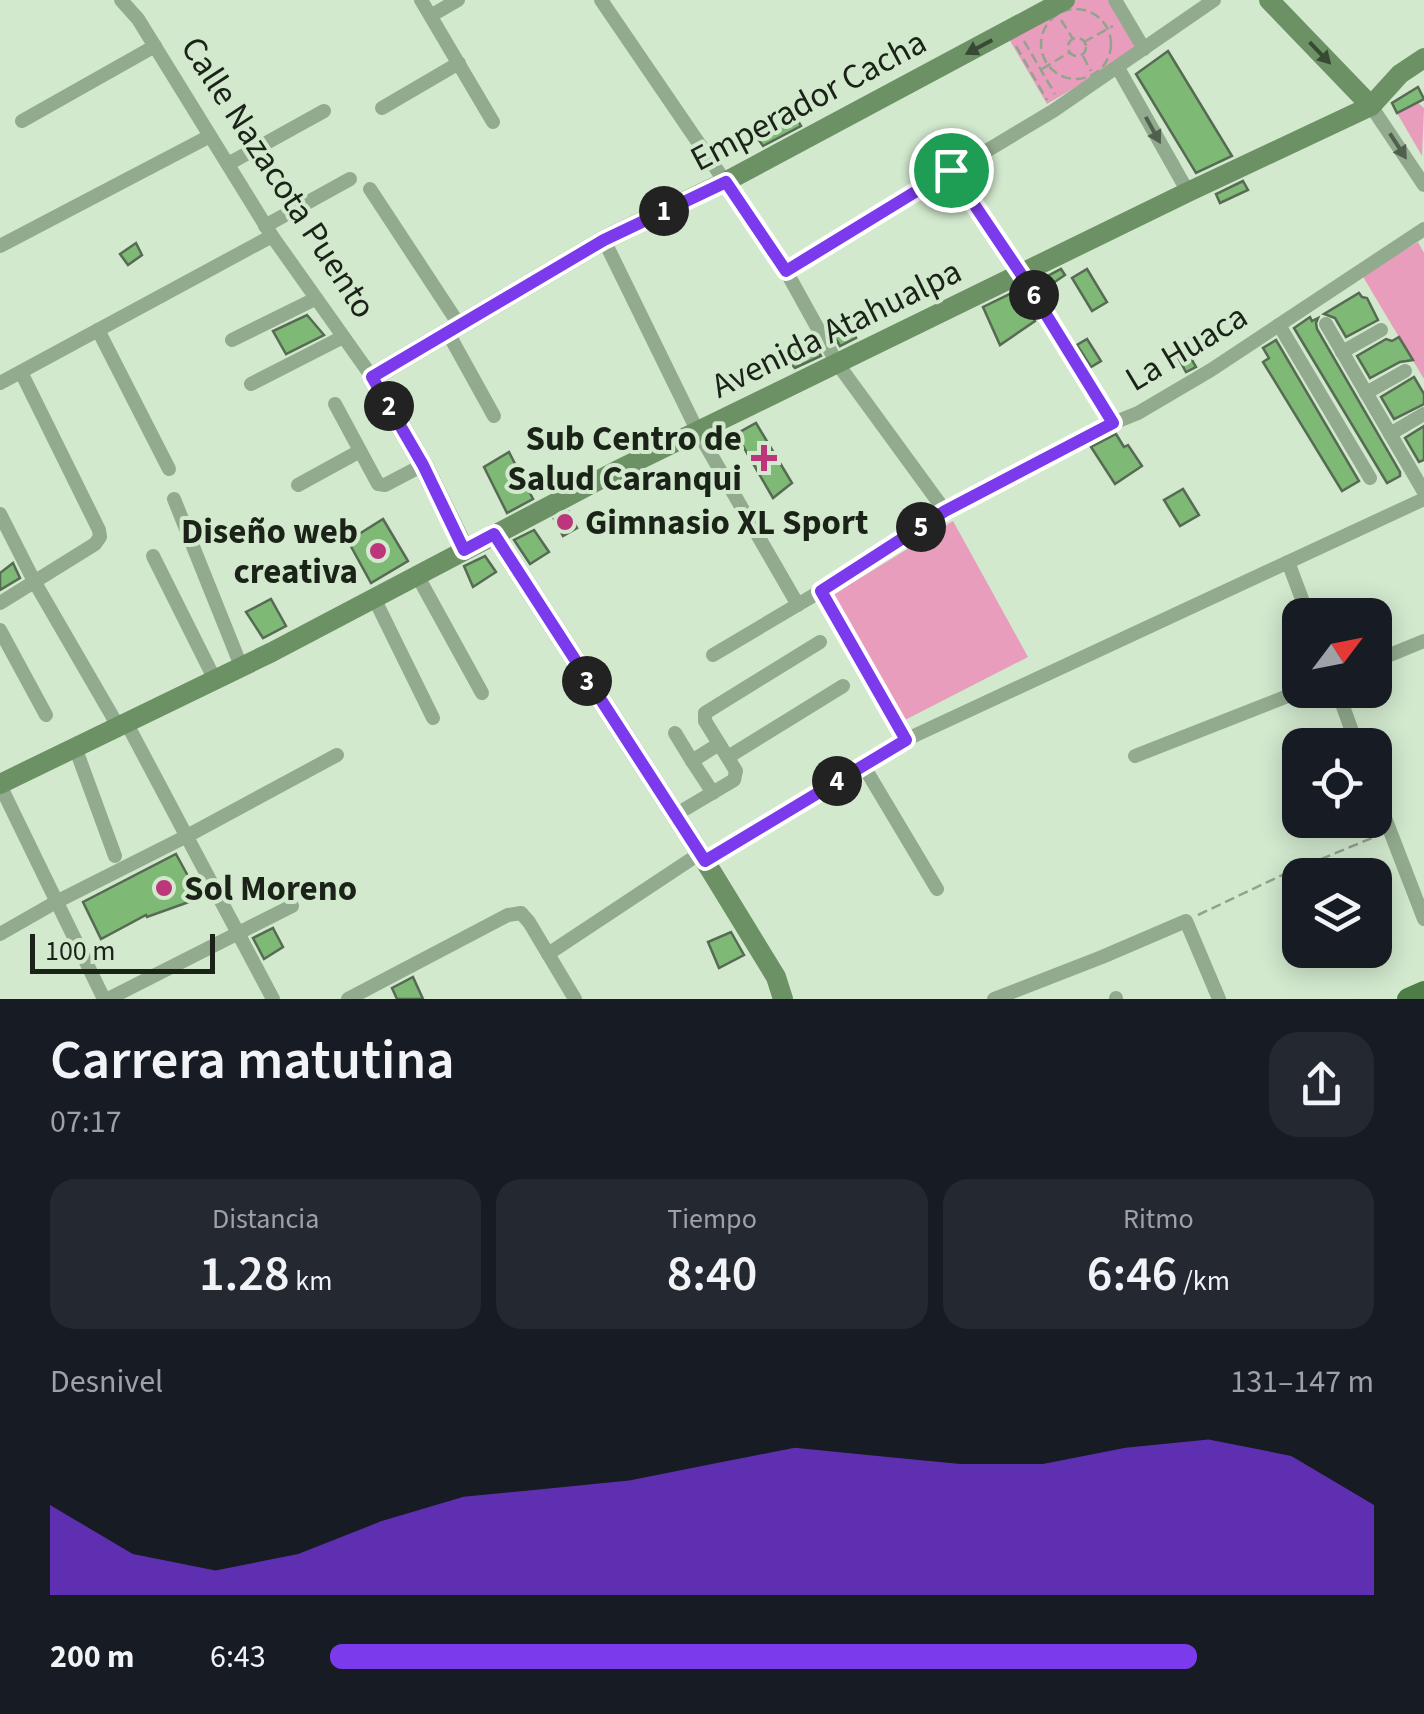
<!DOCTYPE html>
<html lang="es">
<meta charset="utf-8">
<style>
:root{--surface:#171b24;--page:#242831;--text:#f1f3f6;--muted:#9ea1a6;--accent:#7c3aed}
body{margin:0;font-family:"Source Sans 3",sans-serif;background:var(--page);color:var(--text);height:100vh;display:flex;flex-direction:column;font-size:38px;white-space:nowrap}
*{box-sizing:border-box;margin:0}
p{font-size:32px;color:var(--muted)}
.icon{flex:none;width:55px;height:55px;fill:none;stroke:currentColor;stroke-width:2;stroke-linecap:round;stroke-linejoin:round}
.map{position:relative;height:999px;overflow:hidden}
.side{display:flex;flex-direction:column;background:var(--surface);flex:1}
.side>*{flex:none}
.needle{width:65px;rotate:58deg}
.fabs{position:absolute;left:1282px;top:598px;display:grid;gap:20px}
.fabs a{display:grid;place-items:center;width:110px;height:110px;border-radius:20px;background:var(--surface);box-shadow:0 5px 25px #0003;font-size:50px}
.scale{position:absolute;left:30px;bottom:25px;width:185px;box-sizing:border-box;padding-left:10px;border:5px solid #1b2319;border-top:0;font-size:28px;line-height:35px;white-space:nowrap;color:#1b2319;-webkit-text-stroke:8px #d2e9ce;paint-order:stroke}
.pin{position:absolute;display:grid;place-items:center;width:85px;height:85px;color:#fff;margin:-42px;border:5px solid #fff;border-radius:50%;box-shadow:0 2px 10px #0007}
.km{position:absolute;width:50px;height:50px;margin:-25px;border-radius:50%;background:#222;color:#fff;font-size:28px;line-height:50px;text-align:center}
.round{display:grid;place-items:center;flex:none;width:105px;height:105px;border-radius:30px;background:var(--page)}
.headline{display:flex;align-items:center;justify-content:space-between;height:170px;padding:0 50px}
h1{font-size:55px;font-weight:600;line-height:75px}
.figures{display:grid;grid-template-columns:repeat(3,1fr);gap:15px;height:170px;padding:10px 50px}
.figures div{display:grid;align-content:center;border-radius:25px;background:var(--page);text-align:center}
.figures b{font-size:50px;font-weight:600}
.figures small{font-size:28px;font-weight:400}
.figures p{font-size:28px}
.chart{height:280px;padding:20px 50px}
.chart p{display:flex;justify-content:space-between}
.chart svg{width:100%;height:180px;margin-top:10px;fill:var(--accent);opacity:.7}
ul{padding:0 50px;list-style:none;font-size:32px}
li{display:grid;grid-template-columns:160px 120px 1fr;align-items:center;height:75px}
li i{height:25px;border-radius:12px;background:var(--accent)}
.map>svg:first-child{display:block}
.green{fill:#e89dbc}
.building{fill:#7eb975;stroke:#576a54;stroke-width:2.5}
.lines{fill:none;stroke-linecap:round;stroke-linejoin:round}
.path{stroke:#92a38e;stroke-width:2.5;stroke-dasharray:10 5;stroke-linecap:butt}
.street{stroke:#92ab8e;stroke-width:14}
.secondary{stroke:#6b9165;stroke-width:20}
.primary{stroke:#4e7d47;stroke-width:22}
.oneway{fill:#374a34}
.oneway2{fill:#51604e}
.route-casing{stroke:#fff;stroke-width:20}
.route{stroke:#7c3aed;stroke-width:12}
.poi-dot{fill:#bb367a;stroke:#d2e9ce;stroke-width:4}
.labels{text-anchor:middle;stroke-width:8;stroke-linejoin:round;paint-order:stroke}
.street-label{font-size:35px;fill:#1b2319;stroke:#d2e9ce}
.poi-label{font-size:35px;font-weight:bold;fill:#1b2319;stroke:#d2e9ce;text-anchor:end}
</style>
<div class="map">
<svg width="1424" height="999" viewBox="0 0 1424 999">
<rect width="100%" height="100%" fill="#d2e9ce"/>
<!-- green -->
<g class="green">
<polygon points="1075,0 1113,0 1142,48 1047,104 1009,39"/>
<polygon points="1417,102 1424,108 1422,156 1397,113"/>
<polygon points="1418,242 1424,253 1424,379 1362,275"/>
<polygon points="953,521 1028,657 903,721 831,596"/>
</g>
<!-- building -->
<g class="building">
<polygon points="1168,51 1232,156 1196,173 1136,74"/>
<polygon points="1418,87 1424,99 1397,113 1392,103"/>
<polygon points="796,117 801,126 763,146 756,136 771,127 773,129"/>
<polygon points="1243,181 1248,190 1220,203 1216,194"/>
<polygon points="136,243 142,255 128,265 120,254"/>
<polygon points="1061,269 1065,275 1043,290 1038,281"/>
<polygon points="1087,269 1107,302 1092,311 1072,278"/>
<polygon points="1018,290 1035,321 1000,345 983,307"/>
<polygon points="1359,293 1362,297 1367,298 1378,320 1346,337 1335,318 1324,314"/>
<polygon points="307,315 324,335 286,354 273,331"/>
<polygon points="846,317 856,338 840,346 829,327"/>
<polygon points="1310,317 1312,321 1318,318 1316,323 1317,329 1400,472 1400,476 1387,483 1294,328"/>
<polygon points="1203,330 1208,340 1193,349 1198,356 1192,360 1196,367 1186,372 1173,348"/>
<polygon points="809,334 821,356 795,368 780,352"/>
<polygon points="1399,337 1413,360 1400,362 1370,378 1357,356 1386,339 1392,341"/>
<polygon points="1087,339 1101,361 1091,367 1077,345"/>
<polygon points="1276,340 1359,481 1342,491 1263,362 1269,358 1263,348"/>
<polygon points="1414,377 1424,394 1424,404 1394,419 1381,397"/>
<polygon points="756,423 792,483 773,498 736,434"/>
<polygon points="1424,426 1424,460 1419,462 1405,438"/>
<polygon points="1116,434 1124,447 1128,445 1142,466 1115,484 1091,447"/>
<polygon points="509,452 533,499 507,513 484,467"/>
<polygon points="1183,489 1199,515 1180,526 1164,500"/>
<polygon points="569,512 577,528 563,536 554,519"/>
<polygon points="383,519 408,561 371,583 348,541"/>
<polygon points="534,530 549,552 530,564 514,540"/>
<polygon points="485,556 496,572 473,587 464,566"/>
<polygon points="13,563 20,578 0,590 0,573"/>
<polygon points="271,599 286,626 263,638 246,612"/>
<polygon points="176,854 200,898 147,917 146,915 101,939 83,902"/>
<polygon points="273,928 283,947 264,959 253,938"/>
<polygon points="731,932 744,955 719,968 708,942"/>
<polygon points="413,977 423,999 397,999 392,988"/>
</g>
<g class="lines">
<!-- path -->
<g class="path">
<circle cx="1076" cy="44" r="35"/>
<polyline points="1061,20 1073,39"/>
<circle cx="1077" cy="47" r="9"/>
<polyline points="1024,41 1055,94"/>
<polyline points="1084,42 1113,26"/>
<polyline points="1016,46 1047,100"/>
<polyline points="1083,56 1091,71"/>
<polyline points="1042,69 1070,52"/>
<polyline points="1198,915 1278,877 1379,835"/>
</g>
<!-- street -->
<g class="street">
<polyline points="121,0 138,19 272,236 372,377"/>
<polyline points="421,0 493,122"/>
<polyline points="601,0 786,271 837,363 945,511"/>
<polyline points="1115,0 1144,49"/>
<polyline points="432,15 458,0"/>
<polyline points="1118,68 1188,192"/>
<polyline points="1371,106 1424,185"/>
<polyline points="382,108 459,63"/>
<polyline points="22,121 155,46"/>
<polyline points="228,164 324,111"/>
<polyline points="951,170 1021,274 1113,423"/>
<polyline points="370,189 460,326"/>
<polyline points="265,226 350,179"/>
<polyline points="604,240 698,432 798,605"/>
<polyline points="0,246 210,136"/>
<polyline points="786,271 1053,111 1214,0"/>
<polyline points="1326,324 1424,492"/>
<polyline points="1279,325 1370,478"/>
<polyline points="98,330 169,469"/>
<polyline points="448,333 494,416"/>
<polyline points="232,340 315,299"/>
<polyline points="1342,352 1381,330"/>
<polyline points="0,383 272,236"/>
<polyline points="251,384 343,337"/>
<polyline points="1366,393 1405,371"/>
<polyline points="335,404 378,484 385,485 423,465"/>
<polyline points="1390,434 1424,414"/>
<polyline points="298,485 360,451"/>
<polyline points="174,499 241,666"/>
<polyline points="0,514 34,581 118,726"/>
<polyline points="153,556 215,680"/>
<polyline points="1288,562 1308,615"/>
<polyline points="417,575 482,693"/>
<polyline points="821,591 905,740"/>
<polyline points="374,598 433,718"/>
<polyline points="0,603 95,544 100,537 99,530 21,372"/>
<polyline points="0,630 46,715"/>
<polyline points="713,655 821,591 945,511 1113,423 1138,413 1211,370 1424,229"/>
<polyline points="1375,661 1424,641"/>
<polyline points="1337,690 1357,745"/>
<polyline points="126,722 273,999"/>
<polyline points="675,733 692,761"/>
<polyline points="75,747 115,856"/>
<polyline points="1135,756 1303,690"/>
<polyline points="728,757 843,686"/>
<polyline points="863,765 937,889"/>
<polyline points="0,785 104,999"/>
<polyline points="1375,792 1424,919"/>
<polyline points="713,793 692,761 719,744"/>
<polyline points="675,815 734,780 736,771 705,721 705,713 820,642"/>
<polyline points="705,861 905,740 1424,499"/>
<polyline points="0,934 56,902 187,836 337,755"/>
<polyline points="548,954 690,860"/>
<polyline points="1116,998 1116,999"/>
<polyline points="108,999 292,906"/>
<polyline points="348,999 508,915 521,913 529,922 575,999"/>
<polyline points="994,999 1102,957 1186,921 1219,999"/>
</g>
<!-- secondary -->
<g class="secondary">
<polyline points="1269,0 1371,106"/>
<polyline points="494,534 705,861 776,977 783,999"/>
<polyline points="464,549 423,465 372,377 604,240 725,182 1065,0"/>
<polyline points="0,784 272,652 616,471 1188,192 1371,106 1400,74 1424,58"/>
</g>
<!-- primary -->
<polyline class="primary" points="1408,999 1424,992"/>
</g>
<!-- one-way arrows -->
<defs><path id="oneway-solid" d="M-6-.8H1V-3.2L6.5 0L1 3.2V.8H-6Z" transform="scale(2.5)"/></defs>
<g class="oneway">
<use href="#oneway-solid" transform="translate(979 47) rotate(152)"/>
<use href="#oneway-solid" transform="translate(1320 53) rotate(46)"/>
</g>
<g class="oneway2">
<use href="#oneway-solid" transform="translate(1153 130) rotate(61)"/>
<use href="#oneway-solid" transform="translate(1398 146) rotate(57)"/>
</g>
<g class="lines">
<!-- route casing -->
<g class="route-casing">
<polygon id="route" points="951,170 1021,274 1113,423 945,511 821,591 906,740 705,861 494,534 464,550 423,465 372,377 604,240 726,182 786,271"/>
</g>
<!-- route -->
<use href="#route" class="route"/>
</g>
<!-- markers -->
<g class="poi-dot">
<path d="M759 443h10v10h10v10h-10v10h-10v-10h-10v-10h10z"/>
<circle cx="565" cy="522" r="10"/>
<circle cx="378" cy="551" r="10"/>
<circle cx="164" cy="888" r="10"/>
</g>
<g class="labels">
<!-- street labels -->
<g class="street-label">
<text transform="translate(808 100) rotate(-28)" y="12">Emperador Cacha</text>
<text transform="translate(279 177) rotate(57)" y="12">Calle Nazacota Puento</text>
<text transform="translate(836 328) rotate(-26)" y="12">Avenida Atahualpa</text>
<text transform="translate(1186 347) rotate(-31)" y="12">La Huaca</text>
</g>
<!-- poi labels -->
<g class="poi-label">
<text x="742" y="450">Sub Centro de<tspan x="742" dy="40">Salud Caranqui</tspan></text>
<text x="585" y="534" text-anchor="start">Gimnasio XL Sport</text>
<text x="358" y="543">Diseño web<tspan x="358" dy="40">creativa</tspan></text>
<text x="184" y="900" text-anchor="start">Sol Moreno</text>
</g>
</g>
</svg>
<div class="fabs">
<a><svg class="needle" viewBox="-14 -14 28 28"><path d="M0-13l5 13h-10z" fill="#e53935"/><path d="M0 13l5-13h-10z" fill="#9ea1a6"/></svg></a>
<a><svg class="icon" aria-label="locate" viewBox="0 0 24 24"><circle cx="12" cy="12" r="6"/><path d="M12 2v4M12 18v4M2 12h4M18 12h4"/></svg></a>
<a><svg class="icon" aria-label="layers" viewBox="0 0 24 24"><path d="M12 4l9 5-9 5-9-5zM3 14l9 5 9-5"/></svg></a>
</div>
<div class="scale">100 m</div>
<div class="pin" style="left:951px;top:170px;background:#1e9e55"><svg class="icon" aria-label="arrive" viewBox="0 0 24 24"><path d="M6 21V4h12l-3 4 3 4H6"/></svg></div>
<b class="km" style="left:664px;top:211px">1</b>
<b class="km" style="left:389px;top:406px">2</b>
<b class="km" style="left:587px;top:681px">3</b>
<b class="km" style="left:837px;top:781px">4</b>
<b class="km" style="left:921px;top:527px">5</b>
<b class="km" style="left:1034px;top:295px">6</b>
</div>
<section class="side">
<div class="headline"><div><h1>Carrera matutina</h1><p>07:17</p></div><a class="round"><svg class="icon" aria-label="share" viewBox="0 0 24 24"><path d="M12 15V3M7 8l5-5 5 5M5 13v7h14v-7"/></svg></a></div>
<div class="figures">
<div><p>Distancia</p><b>1.28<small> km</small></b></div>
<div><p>Tiempo</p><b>8:40</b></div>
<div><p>Ritmo</p><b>6:46<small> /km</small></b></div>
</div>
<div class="chart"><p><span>Desnivel</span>131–147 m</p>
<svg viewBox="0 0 160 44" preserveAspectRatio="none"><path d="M0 44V22L10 34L20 38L30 34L40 26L50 20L60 18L70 16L80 12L90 8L100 10L110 12L120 12L130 8L140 6L150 10L160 22V44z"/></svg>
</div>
<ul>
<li><b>200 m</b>6:43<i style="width:83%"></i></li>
</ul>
</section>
